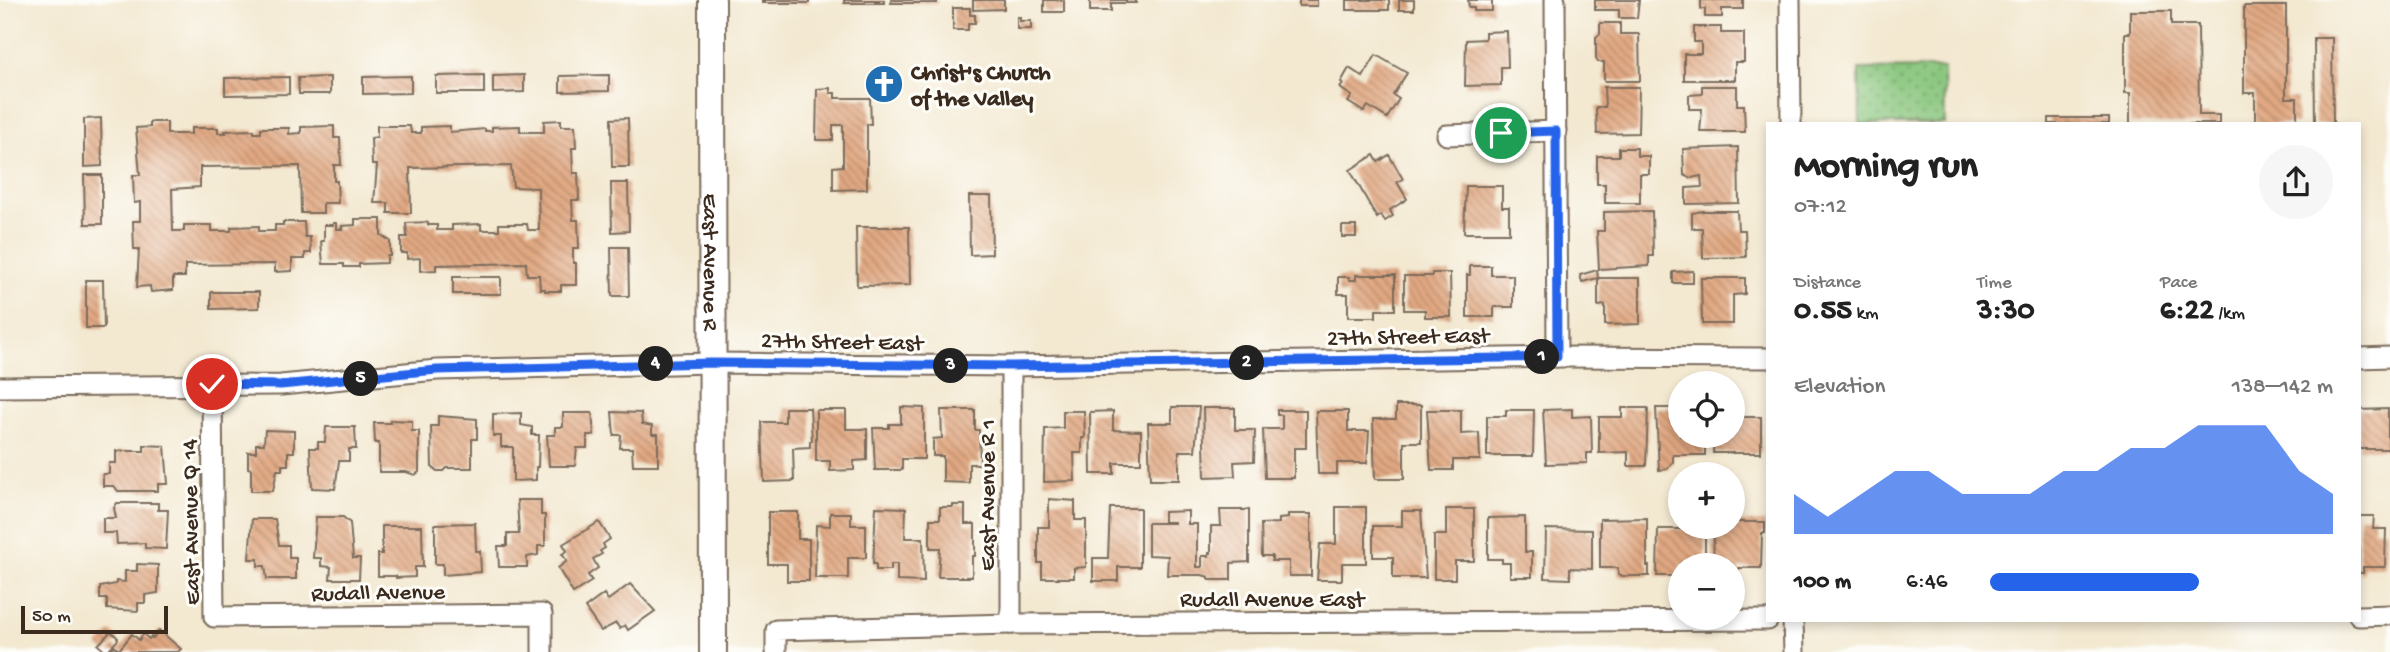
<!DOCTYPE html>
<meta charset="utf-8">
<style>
:root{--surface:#fff;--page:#f6f6f6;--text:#222;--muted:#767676;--accent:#2563eb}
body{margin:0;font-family:"Gochi Hand",sans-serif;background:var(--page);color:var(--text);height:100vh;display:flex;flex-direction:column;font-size:26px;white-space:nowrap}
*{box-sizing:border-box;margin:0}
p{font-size:23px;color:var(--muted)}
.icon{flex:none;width:38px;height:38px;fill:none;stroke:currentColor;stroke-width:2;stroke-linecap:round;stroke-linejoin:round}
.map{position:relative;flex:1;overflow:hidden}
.details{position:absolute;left:1766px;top:122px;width:595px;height:500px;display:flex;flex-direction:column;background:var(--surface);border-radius:0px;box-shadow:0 4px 10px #0003}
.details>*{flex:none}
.controls{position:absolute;left:1668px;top:371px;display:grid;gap:14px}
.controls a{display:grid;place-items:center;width:77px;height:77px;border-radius:50%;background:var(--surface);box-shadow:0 4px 10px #0003;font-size:35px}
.scale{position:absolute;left:21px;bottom:18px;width:147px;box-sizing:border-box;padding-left:7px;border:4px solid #3b2a1e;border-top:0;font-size:19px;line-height:24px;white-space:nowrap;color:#3b2a1e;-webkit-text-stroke:5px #fdfcf7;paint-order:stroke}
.pin{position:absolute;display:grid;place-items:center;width:60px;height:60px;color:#fff;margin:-30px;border:4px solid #fff;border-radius:50%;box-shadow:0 2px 7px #0007}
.km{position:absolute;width:35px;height:35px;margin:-18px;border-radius:50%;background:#222;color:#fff;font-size:19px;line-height:35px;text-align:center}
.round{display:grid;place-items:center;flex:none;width:74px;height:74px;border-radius:37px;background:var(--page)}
.summary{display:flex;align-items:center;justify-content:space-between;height:119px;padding:0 28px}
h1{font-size:38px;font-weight:800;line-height:52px}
.metrics{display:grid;grid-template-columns:repeat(3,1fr);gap:10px;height:119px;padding:7px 28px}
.metrics div{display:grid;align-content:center}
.metrics b{font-size:30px;font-weight:800}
.metrics small{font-size:19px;font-weight:400}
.metrics p{font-size:19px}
.chart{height:196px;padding:14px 28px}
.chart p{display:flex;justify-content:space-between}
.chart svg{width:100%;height:126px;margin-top:7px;fill:var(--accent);opacity:.7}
ul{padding:0 28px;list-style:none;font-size:23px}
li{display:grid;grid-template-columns:112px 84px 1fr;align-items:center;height:52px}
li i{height:18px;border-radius:9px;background:var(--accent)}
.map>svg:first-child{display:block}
.grass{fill:url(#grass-dots);stroke:#61784d;stroke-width:2}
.building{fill:url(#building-back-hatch)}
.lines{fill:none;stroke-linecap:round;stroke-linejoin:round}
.minor-casing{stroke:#7b6c5c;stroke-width:23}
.secondary-casing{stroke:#7b6c5c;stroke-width:30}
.minor{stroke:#fff;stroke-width:19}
.secondary{stroke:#fff;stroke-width:26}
.route-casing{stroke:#fff;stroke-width:14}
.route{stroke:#2563eb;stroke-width:9}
.labels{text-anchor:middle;stroke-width:6;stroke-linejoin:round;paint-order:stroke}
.poi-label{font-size:23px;font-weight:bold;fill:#3b2a1e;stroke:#fdfcf7;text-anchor:start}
.street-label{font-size:23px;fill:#3b2a1e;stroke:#fdfcf7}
</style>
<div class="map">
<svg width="2390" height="652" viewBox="0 0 2390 652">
<defs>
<pattern id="grass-dots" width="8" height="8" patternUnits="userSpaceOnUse" patternTransform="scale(1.75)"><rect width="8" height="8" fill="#87c57c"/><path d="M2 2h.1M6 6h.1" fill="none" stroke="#70a065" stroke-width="1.8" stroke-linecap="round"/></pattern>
<pattern id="building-back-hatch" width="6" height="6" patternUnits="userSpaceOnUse" patternTransform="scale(1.75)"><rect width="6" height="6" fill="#e1a882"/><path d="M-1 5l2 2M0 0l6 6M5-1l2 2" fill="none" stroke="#b8896a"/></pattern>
</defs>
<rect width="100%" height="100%" fill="#fdfcf7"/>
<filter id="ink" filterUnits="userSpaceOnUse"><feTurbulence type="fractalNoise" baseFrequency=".0143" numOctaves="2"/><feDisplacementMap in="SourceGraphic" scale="14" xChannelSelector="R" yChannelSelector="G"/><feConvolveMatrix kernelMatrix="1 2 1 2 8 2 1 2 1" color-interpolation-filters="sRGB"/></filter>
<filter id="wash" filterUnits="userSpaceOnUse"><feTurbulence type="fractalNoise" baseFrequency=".00686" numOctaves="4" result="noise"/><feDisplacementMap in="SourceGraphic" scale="28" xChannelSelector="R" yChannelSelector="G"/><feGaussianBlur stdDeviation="1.57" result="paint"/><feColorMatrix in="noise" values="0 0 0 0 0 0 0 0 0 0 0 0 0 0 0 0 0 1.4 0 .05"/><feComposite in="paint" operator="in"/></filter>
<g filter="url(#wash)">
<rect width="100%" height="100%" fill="#f3e8d0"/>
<!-- grass -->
<polygon class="grass" points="1944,68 1945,124 1860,124 1859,69"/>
<g id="blocks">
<!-- building -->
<g class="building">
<rect x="762" y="0" width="47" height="3"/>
<rect x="844" y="0" width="40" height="3"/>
<rect x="891" y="0" width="46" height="3"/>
<polygon points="973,0 1004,0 1004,9 973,10"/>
<rect x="1044" y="0" width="20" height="12"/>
<polygon points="1090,0 1136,0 1136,3 1111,3 1111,11 1090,11"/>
<rect x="1299" y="0" width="18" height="6"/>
<rect x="1347" y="0" width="42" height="10"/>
<rect x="1399" y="0" width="15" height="10"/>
<polygon points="1468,0 1492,0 1492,11 1474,11 1474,7 1469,7"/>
<polygon points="1595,0 1639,0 1637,18 1619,18 1619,10 1595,10"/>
<polygon points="1701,0 1743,0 1743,9 1722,9 1722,17 1705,17 1705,9 1701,9"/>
<polygon points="2244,6 2286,6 2286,98 2297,98 2297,124 2255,124 2255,93 2244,93"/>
<polygon points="953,8 970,8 970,15 975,15 975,23 968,23 968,30 953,30"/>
<polygon points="2130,11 2171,11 2171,25 2198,25 2199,115 2219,115 2219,124 2130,124 2130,93 2125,93 2125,33 2130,33"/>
<polygon points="1017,17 1020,17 1020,21 1031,21 1031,29 1017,29"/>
<polygon points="1600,23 1620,23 1620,34 1639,34 1640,81 1604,81 1604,62 1598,62 1596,59 1596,37 1600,34"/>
<polygon points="1694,27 1721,27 1721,33 1744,33 1744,62 1735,62 1735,80 1684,80 1684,54 1701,54 1701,42 1694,42"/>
<polygon points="1507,31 1508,67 1501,67 1501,85 1465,86 1466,40 1485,39 1485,32"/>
<polygon points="2314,38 2332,38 2333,124 2315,124"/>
<polygon points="1376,55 1407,73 1393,95 1399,99 1387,118 1368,106 1364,112 1348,102 1352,96 1340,88 1343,84 1341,82 1349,68 1363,77"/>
<polygon points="484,75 484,93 436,93 436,76"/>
<polygon points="524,75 524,92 493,93 493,76"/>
<polygon points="609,75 609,91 560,92 560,76"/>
<polygon points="411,76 411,93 363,94 363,77"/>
<polygon points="289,77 289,94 225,95 225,78"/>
<polygon points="330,77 330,94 299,94 298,78"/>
<polygon points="1702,86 1737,86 1737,105 1744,105 1745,132 1700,132 1702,109 1689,109 1689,95 1702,94"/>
<polygon points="1604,87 1639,87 1638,133 1597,134 1596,107 1605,107"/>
<polygon points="830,88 830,93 835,93 835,98 870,98 871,124 867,124 867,189 833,190 833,167 843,166 843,125 833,125 833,140 816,140 817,89"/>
<polygon points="101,118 102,166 84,167 84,119"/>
<polygon points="628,118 629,167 612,167 611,119"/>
<rect x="2049" y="118" width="60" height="6"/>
<polygon points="561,120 561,126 575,126 576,148 572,148 573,173 578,173 579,200 572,200 573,220 578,220 579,248 573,248 573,263 576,263 576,285 561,285 561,291 545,291 545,289 540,289 539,275 527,275 526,263 436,265 436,270 420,271 420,258 407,259 407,253 401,253 401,237 407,237 406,223 428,222 428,225 437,225 437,230 452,230 452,225 481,224 481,230 499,230 499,224 527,224 528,230 539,230 538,188 513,187 511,166 410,168 411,213 388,213 388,203 374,203 377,165 372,165 371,138 377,137 377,126 410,126 411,133 421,133 421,127 450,126 450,132 485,129 485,131 492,131 492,127 520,126 520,132 544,132 544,121"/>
<polygon points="150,122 167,122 167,134 191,134 191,128 218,128 218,133 226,133 225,131 254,130 254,133 261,133 261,128 289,128 289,134 301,133 301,127 334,126 334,138 340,138 341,165 334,165 334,181 337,181 338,203 323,203 323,213 301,213 300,166 200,167 200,187 172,189 173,231 184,231 184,225 212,225 212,231 231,231 231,227 259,226 259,231 275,231 275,225 283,225 283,222 304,222 305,237 310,237 311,253 305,253 305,259 292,259 292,271 275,272 275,264 185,265 185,277 173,277 173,290 151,292 150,286 137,287 139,249 134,249 133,221 140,221 140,202 134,203 133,175 140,175 136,128 150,127"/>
<polygon points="1738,147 1739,203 1686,204 1686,188 1702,187 1701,176 1691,178 1684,175 1683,149"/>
<polygon points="1619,148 1637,148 1637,156 1649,156 1649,174 1640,174 1640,203 1605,203 1605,184 1597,184 1597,156 1619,156"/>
<polygon points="1374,155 1378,162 1389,155 1403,179 1397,182 1407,199 1390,210 1393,216 1385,221 1381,215 1377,218 1350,170"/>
<polygon points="84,175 102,175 102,224 85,224"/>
<polygon points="611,183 628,183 629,231 612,232"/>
<polygon points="1466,186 1502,186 1502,207 1509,207 1509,233 1464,233"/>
<polygon points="969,196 991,196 992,254 970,255"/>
<polygon points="1652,211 1653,256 1649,256 1649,266 1599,269 1597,231 1604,231 1604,212"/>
<polygon points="1703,211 1737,211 1738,230 1745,230 1746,257 1703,258 1702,228 1692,228 1692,213"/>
<polygon points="355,219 381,219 381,235 390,241 390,256 387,256 387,263 359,264 359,267 344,267 344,264 323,264 321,241 324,241 324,225 333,225 333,223 336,223 336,229 342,229 342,226 355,225"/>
<rect x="1342" y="226" width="14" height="11"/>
<polygon points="856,227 909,227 910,285 857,286"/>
<polygon points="611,247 628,247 629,296 612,296"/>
<polygon points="1470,266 1491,266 1491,275 1513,275 1513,307 1494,307 1494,317 1467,317 1467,275 1470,275"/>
<polygon points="1597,270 1598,278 1582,282 1580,275"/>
<polygon points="1693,271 1693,283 1673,283 1673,272"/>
<polygon points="1432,273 1450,273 1451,317 1425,317 1425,310 1404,310 1404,276 1432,276"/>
<polygon points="1356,275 1395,275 1395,310 1376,310 1376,317 1348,317 1348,294 1338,294 1338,277 1349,277 1349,280 1356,280"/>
<rect x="453" y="277" width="48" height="17"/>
<polygon points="1598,278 1640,278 1640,324 1605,325 1605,305 1598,306"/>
<polygon points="1701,278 1745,278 1745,294 1733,295 1733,324 1702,324"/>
<polygon points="86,280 103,280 104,328 86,328"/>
<polygon points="211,292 259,292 259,308 211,309"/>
<polygon points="1396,405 1421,405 1421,442 1404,442 1404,479 1375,479 1373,419 1396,419"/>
<polygon points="901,407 924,408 924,459 902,459 902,470 875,470 873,428 889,428 889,424 901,424"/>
<polygon points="1172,407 1199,407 1195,451 1179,451 1179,480 1150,480 1148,423 1172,423"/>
<polygon points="785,408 810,408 812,441 810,441 810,447 793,448 794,481 764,482 762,422 785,422"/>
<polygon points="1203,408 1235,408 1235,430 1255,430 1254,461 1234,462 1235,476 1205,477"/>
<polygon points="1622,408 1648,408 1646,466 1628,466 1628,452 1599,453 1599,417 1622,417"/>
<polygon points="1656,408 1680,408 1680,436 1705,436 1705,455 1673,455 1673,462 1667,469 1659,470"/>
<polygon points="1732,408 1737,408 1737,417 1761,417 1761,453 1713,453 1714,436 1732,436"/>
<polygon points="1572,409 1572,417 1591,416 1592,453 1587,453 1587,463 1546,464 1543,410"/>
<polygon points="2388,409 2388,449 2359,449 2359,410"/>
<polygon points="816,410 846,410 846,429 867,429 867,460 854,461 854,470 830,471 830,461 816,461"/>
<polygon points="941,410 975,410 975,430 979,430 980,464 969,464 969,483 943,482 943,456 933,456 933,439 942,438"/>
<polygon points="1277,410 1306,410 1306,448 1294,448 1294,478 1265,478 1263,429 1282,429 1282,415 1277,415"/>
<polygon points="1427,410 1461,410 1461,434 1479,433 1480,460 1453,460 1453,470 1431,470"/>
<polygon points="1506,410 1534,410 1533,456 1487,456 1487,416 1506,416"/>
<polygon points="1063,411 1084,411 1085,438 1082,438 1082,453 1074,453 1075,481 1044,482 1045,429 1063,428"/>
<polygon points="1113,411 1113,430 1141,431 1141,463 1114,463 1114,474 1091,474 1090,412"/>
<polygon points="1316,411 1348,411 1348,431 1369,431 1367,463 1337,463 1337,474 1318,474"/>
<polygon points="612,412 641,413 642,424 652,426 652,434 658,434 658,465 633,465 632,448 620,448 621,435 614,435"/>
<polygon points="521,413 521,425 532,427 532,435 539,435 538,467 536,467 536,480 513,481 513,447 501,447 501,436 493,436 493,414"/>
<polygon points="563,413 592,413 594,435 587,435 587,448 577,448 575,466 549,466 547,435 555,435 555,427 563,427"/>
<polygon points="438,416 477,419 477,439 472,439 472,468 447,468 444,471 437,471 432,467 431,426 438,426"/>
<polygon points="390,420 412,421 412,431 419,431 419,472 415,475 406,472 379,472 379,443 375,443 374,423 390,423"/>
<polygon points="326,427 355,427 356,449 349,449 349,461 339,461 335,489 312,488 310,448 318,448 318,442 325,442"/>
<polygon points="265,430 294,431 294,452 288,452 288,465 282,465 282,470 277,470 273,491 251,491 251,469 248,468 248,452 256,452 256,444 264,444"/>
<polygon points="144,445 165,446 168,484 158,484 158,491 118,491 114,486 103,486 103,474 109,474 109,463 116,463 116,451 144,451"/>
<polygon points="1049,499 1075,501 1075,520 1086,520 1086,567 1074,568 1074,578 1042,578 1042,563 1038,563 1038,527 1049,527"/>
<polygon points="517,500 541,500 541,515 545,515 545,546 538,546 538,555 527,557 527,567 499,567 498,546 507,546 507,534 519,534"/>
<polygon points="117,503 158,503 158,510 168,510 166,549 145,548 145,543 117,544 116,533 103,533 103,518 116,518 114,508"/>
<polygon points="953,505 965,505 965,524 975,524 975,556 972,556 972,577 938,577 940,548 930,548 930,519 940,519 940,507 953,507"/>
<polygon points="876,507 906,508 905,538 923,538 924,582 897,581 897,564 891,564 891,570 876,570 876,564 873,564"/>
<polygon points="1336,507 1366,507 1366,563 1342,563 1342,580 1317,580 1320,544 1336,544"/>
<polygon points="1110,508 1140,508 1140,567 1118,567 1118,581 1093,581 1093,558 1108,558"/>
<polygon points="1446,509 1474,509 1474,561 1455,561 1455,579 1434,579 1434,535 1446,535"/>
<polygon points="1220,510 1249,510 1249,562 1231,563 1231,580 1209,580 1209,577 1202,575 1167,575 1168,556 1148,555 1148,523 1174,523 1174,522 1164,522 1164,512 1188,511 1188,524 1197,524 1197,567 1202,567 1202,556 1209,556 1209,553 1211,553 1211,526 1221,526"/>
<polygon points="1402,511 1421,511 1426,578 1393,578 1393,557 1373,557 1373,526 1402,526"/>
<polygon points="768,512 798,512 798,539 809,539 809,581 787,581 787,564 768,564"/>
<polygon points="830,513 851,513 851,525 866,525 866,558 848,558 848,578 815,578 816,525 830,526"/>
<polygon points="1288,514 1311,514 1311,576 1289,576 1289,561 1272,561 1272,556 1262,556 1261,524 1279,523 1279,519 1288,518"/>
<polygon points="2359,516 2374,516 2373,529 2386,529 2385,567 2363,567 2363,573 2359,573"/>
<polygon points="316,517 343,517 350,523 353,558 360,558 359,579 330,579 331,567 321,566 321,558 313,558"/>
<polygon points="1525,517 1525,552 1532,552 1532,577 1510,577 1510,563 1502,563 1502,559 1488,559 1488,518"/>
<polygon points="1647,518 1647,566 1649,566 1649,576 1623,576 1618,575 1618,568 1600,568 1600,519"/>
<polygon points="252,519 275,519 279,545 289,545 289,558 296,558 296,579 267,579 265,566 258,566 258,559 249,559"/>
<polygon points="599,522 610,539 603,544 605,548 600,551 602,554 593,559 598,568 588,575 592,581 573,593 558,568 567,561 562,554 567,551 563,544"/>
<polygon points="1732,522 1765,522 1765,533 1762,533 1761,568 1739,568 1738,576 1732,576 1732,565 1713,565 1714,533 1710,533 1710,527 1732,527"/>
<polygon points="475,523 476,551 480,551 481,572 443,575 443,564 435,564 435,524"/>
<polygon points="382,526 422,526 423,567 415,567 415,577 396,578 396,576 378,576 378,554 382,554"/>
<polygon points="1546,529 1592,530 1592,569 1570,568 1570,579 1545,578"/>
<polygon points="1658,529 1705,529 1705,565 1680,565 1680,576 1657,576"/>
<polygon points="137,564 158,565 158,593 145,595 145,603 138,603 138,611 107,609 107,599 100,599 100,587 116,584 116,581 125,582 125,571 137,571"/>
<polygon points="630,584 655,611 628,630 625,625 620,629 616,623 601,631 585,608 604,594 608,600"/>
<polygon points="159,630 181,649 178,652 109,652 114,646 119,650 132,634 139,640 143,634 149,639 151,637 153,638"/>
<polygon points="111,631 118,638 117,641 106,652 98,645"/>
</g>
</g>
</g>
<g filter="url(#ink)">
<use href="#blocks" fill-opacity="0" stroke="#7b6c5c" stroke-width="2"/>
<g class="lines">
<!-- minor casing -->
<g class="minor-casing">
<g id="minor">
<polyline points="1555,0 1557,357"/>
<polyline points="1790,0 1791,124"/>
<polyline points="1447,135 1556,131"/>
<polyline points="2359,358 2390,357"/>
<polyline points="1011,366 1011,624"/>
<polyline points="212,384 214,617 542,614 542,652"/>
<polyline points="0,387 281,385 437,370 711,363 1011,366 1557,357 1768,358"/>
<polyline points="2359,616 2390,615"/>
<polyline points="1793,621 1794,652"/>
<polyline points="776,652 776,630 1011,624 1768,620"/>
</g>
</g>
<!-- secondary casing -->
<g class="secondary-casing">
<g id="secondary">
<path id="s1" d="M712,0L713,652"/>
</g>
</g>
<!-- minor -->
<use href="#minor" class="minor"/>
<!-- secondary -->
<use href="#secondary" class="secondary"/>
</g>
</g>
<g class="lines" filter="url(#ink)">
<!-- route casing -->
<g class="route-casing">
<polyline id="route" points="212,384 281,385 437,370 711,363 1011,366 1557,357 1556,131 1501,133"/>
</g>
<!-- route -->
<use href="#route" class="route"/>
</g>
<!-- icons -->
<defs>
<g id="church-disc" transform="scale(2.0125)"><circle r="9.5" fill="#1f6fb2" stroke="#fdfcf7"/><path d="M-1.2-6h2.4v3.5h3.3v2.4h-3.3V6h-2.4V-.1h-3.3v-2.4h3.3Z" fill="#fff"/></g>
</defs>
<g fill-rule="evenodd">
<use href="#church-disc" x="884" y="84"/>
</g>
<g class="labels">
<!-- poi labels -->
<g class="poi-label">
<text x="911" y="79">Christ's Church<tspan x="911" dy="26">of the Valley</tspan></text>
</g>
<!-- street labels -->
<g class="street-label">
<text dy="8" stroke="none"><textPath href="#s1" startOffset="262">East Avenue R</textPath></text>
<text transform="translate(1408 335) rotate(-1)" y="8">27th Street East</text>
<text transform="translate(842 340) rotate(1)" y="8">27th Street East</text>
<text transform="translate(986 495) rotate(-90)" y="8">East Avenue R 1</text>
<text transform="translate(189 522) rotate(-91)" y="8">East Avenue Q 14</text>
<text transform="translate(378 591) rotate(-1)" y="8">Rudall Avenue</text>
<text x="1272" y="606">Rudall Avenue East</text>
</g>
</g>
</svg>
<div class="controls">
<a><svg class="icon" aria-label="locate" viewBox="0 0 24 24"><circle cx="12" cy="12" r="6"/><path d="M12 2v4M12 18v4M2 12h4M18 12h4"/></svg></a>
<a>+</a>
<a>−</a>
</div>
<div class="scale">50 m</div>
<div class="pin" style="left:1501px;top:133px;background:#1e9e55"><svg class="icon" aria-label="arrive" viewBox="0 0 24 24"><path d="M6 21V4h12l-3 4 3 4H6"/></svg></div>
<div class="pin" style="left:212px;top:384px;background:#d93025"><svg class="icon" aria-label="check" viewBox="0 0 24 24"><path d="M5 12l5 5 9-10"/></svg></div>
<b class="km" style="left:1542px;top:357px">1</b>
<b class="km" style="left:1247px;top:363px">2</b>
<b class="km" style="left:951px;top:366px">3</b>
<b class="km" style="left:656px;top:364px">4</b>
<b class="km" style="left:361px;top:379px">5</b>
<section class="details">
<div class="summary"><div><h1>Morning run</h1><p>07:12</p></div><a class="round"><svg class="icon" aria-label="share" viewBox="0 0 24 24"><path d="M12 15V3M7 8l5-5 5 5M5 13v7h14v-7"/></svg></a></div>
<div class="metrics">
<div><p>Distance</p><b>0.55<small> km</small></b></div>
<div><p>Time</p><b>3:30</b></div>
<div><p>Pace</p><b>6:22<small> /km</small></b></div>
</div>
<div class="chart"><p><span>Elevation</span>138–142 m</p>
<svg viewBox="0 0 160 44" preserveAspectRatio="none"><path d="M0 44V30L10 38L20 30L30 22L40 22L50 30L60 30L70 30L80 22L90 22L100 14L110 14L120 6L130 6L140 6L150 22L160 30V44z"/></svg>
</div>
<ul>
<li><b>100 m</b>6:46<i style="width:61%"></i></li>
</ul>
</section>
</div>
